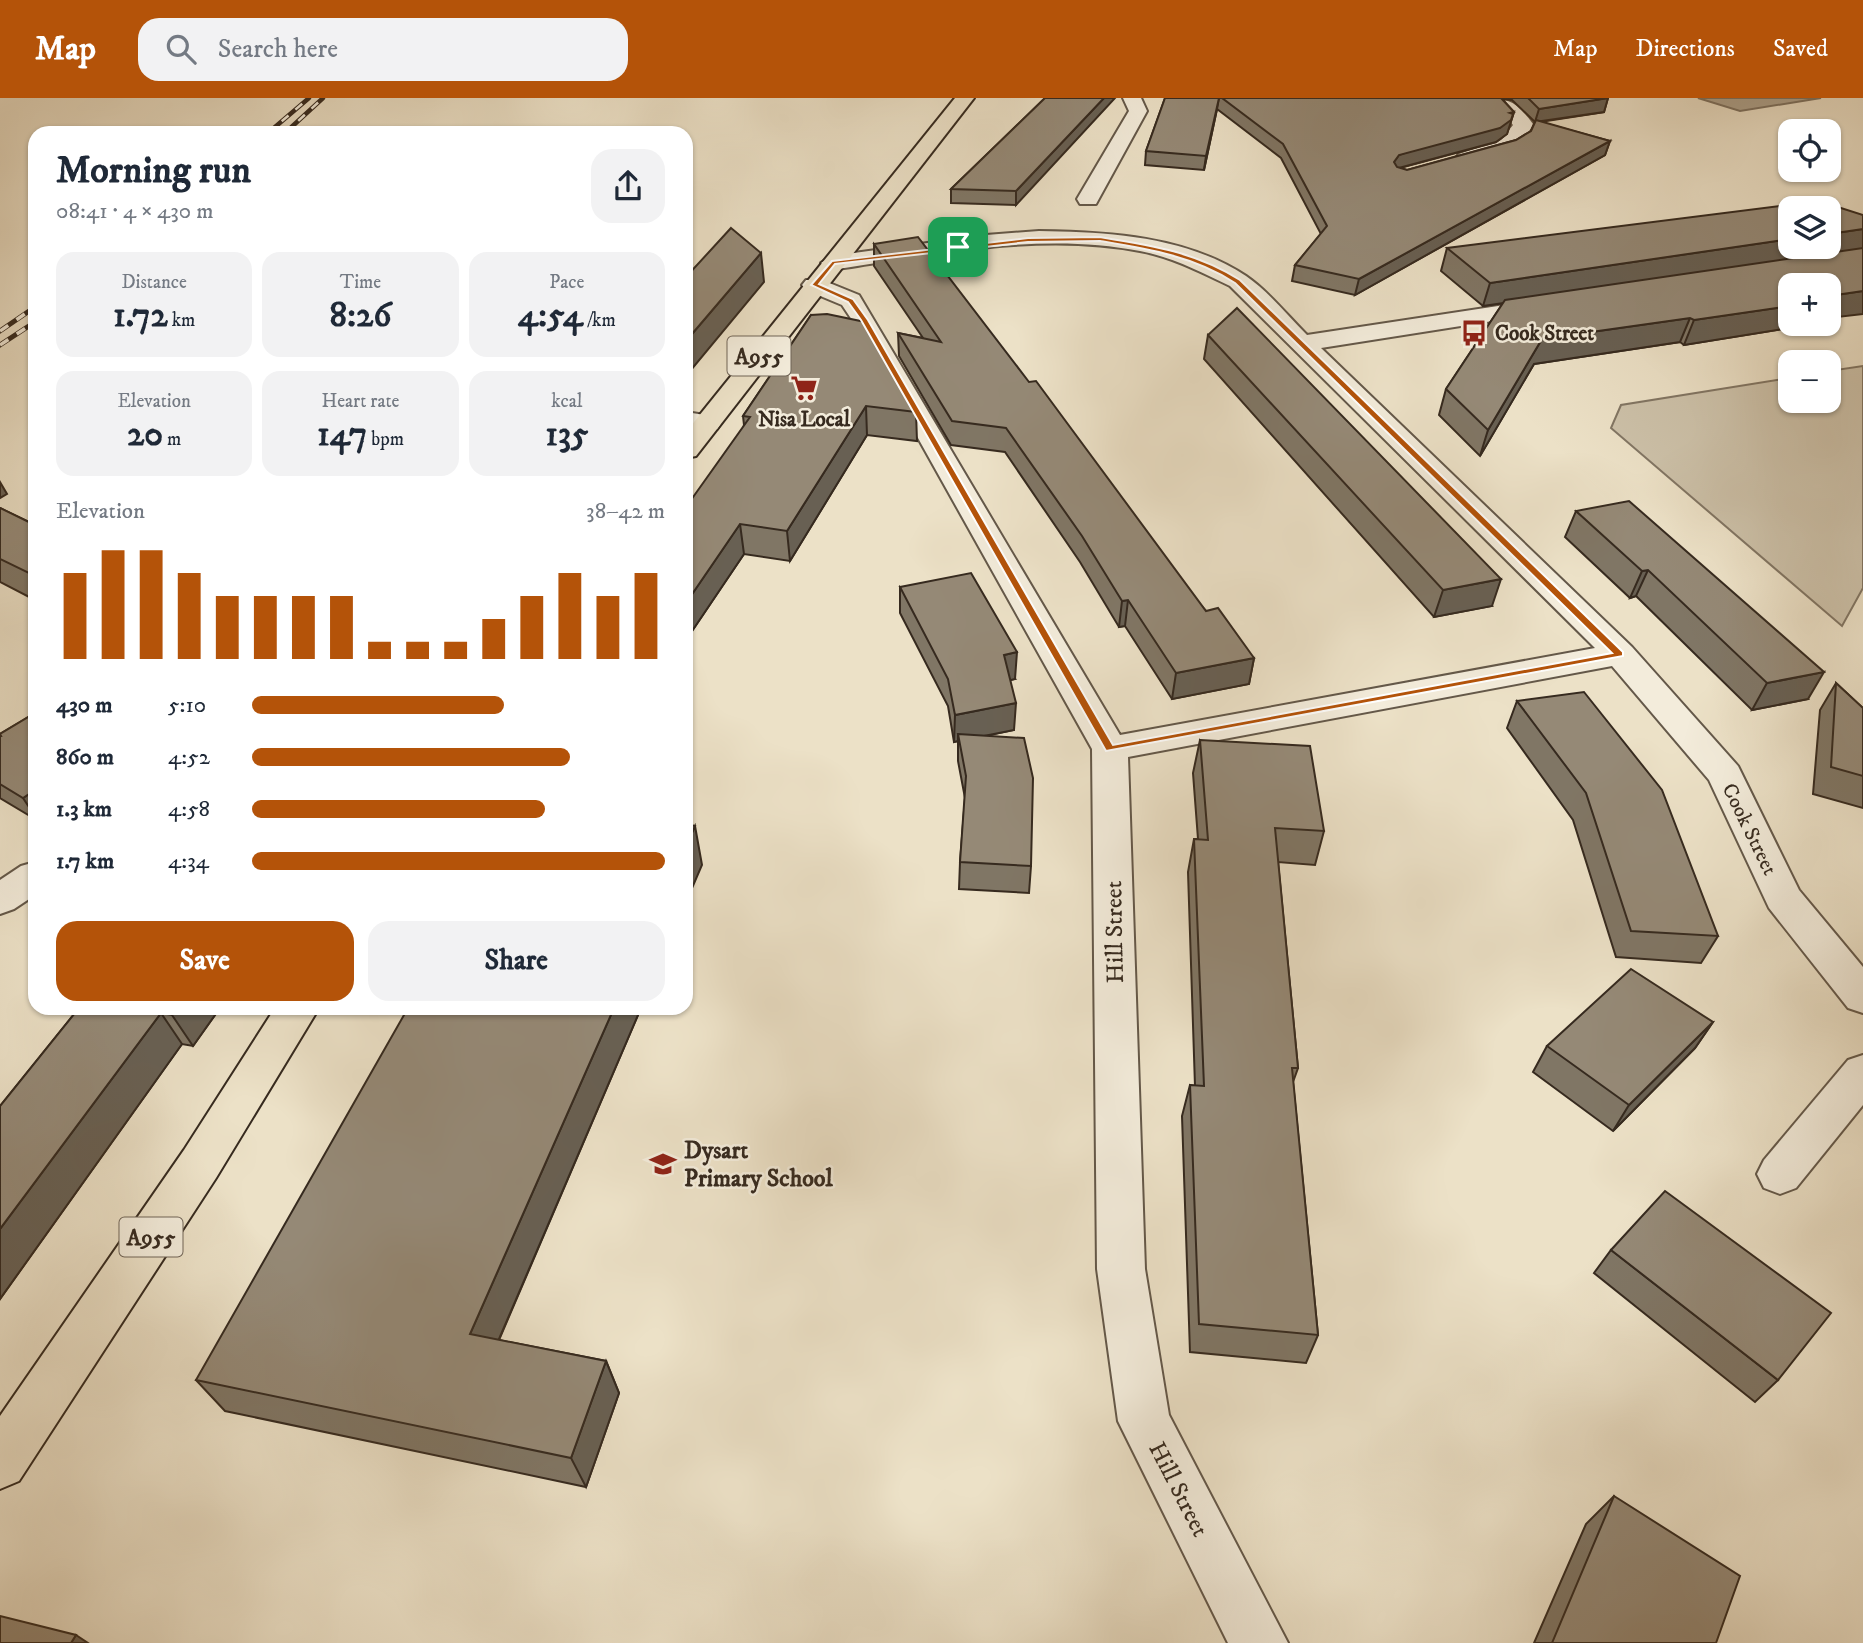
<!DOCTYPE html>
<meta charset="utf-8">
<style>
:root{--surface:#fff;--page:#f2f2f3;--text:#1f2937;--muted:#747a83;--accent:#b45309}
body{margin:0;font-family:"IM FELL DW Pica",serif;background:var(--page);color:var(--text);height:100vh;display:flex;flex-direction:column;font-size:26px;white-space:nowrap}
*{box-sizing:border-box;margin:0}
p{font-size:23px;color:var(--muted)}
.icon{flex:none;width:38px;height:38px;fill:none;stroke:currentColor;stroke-width:2;stroke-linecap:round;stroke-linejoin:round}
.map{position:relative;flex:1;overflow:hidden}
.panel{position:absolute;left:28px;top:28px;width:665px;height:889px;display:flex;flex-direction:column;background:var(--surface);border-radius:21px;box-shadow:0 2px 5px #0004}
.panel>*{flex:none}
.buttons{position:absolute;left:1778px;top:21px;display:grid;gap:14px}
.buttons a{display:grid;place-items:center;width:63px;height:63px;border-radius:14px;background:var(--surface);box-shadow:0 2px 5px #0004;font-size:35px}
.pin{position:absolute;display:grid;place-items:center;width:60px;height:60px;color:#fff;margin:-30px;border-radius:14px;box-shadow:0 4px 10px #0006}
.round{display:grid;place-items:center;flex:none;width:74px;height:74px;border-radius:21px;background:var(--page)}
.overview{display:flex;align-items:center;justify-content:space-between;height:119px;padding:0 28px}
h1{font-size:38px;font-weight:700;line-height:52px}
.metrics{display:grid;grid-template-columns:repeat(3,1fr);gap:10px;height:119px;padding:7px 28px}
.metrics div{display:grid;align-content:center;border-radius:18px;background:var(--page);text-align:center}
.metrics b{font-size:35px;font-weight:700}
.metrics small{font-size:19px;font-weight:400}
.metrics p{font-size:19px}
.chart{height:196px;padding:14px 28px}
.chart p{display:flex;justify-content:space-between}
.chart svg{width:100%;height:126px;margin-top:7px;stroke:var(--accent);stroke-width:6}
.primary-button{display:flex;gap:14px;margin-top:auto;padding:14px 28px}
.primary-button a{flex:1;height:80px;border-radius:21px;background:var(--accent);color:#fff;font-size:28px;font-weight:700;line-height:80px;text-align:center}
.primary-button a+a{background:var(--page);color:var(--text)}
ul{padding:0 28px;list-style:none;font-size:23px}
li{display:grid;grid-template-columns:112px 84px 1fr;align-items:center;height:52px}
li i{height:18px;border-radius:9px;background:var(--accent)}
header{display:flex;align-items:center;gap:42px;box-sizing:border-box;height:98px;padding:0 35px;background:var(--accent);color:#fff}
header strong{font-size:33px}
nav{display:flex;gap:38px;margin-inline-start:auto;font-size:24px}
.search{width:490px;height:63px;background:var(--page);display:flex;align-items:center;gap:18px;box-sizing:border-box;padding:0 24px;border-radius:21px;color:var(--muted);font-size:26px}
.map>svg:first-child{display:block}
.green{fill:#cdc2aa;stroke:#827664;stroke-width:2}
.water{fill:#aea38e;stroke:#7e7362;stroke-width:2}
.lines{fill:none;stroke-linecap:round;stroke-linejoin:round}
.street-casing{stroke:#645849;stroke-width:4}
.primary-casing{stroke:#362a1f;stroke-width:4}
.street{fill:#f3ecdb;fill-rule:evenodd}
.primary{fill:#ece1c7;fill-rule:evenodd}
.rail-far1-casing{stroke:#362a1f;stroke-width:4.5}
.rail-casing{stroke:#362a1f;stroke-width:5}
.rail-far1{stroke:#f3ecdb;stroke-width:2.5;stroke-dasharray:9;stroke-linecap:butt}
.rail{stroke:#f3ecdb;stroke-width:3.5;stroke-dasharray:10;stroke-linecap:butt}
.wall{fill:#807665;stroke:#362a1f;stroke-width:2;fill-rule:evenodd}
.shaded-wall{fill:#686053;stroke:#362a1f;stroke-width:2}
.building{fill:#958976;stroke:#362a1f;stroke-width:2}
.route{fill:#b45309;stroke:#fff;stroke-width:2;fill-rule:evenodd}
.labels{text-anchor:middle;stroke-width:5;stroke-linejoin:round;paint-order:stroke}
.far-poi-label{font-size:21px;font-weight:bold;fill:#362a1f;stroke:#f3ecdb;text-anchor:start}
.far-street-label{font-size:21px;fill:#362a1f;stroke:#f3ecdb}
.shield{fill:#f3ecdb;stroke:#6f6457;stroke-width:2}
.shield-label{font-size:23px;font-weight:bold;fill:#362a1f}
.street-label{font-size:24px;fill:#362a1f;stroke:#f3ecdb}
.poi-label{font-size:24px;font-weight:bold;fill:#362a1f;stroke:#f3ecdb;text-anchor:start}
</style>
<header>
<strong>Map</strong>
<div class="search"><svg class="icon" aria-label="search" viewBox="0 0 24 24"><circle cx="10" cy="10" r="6"/><path d="M15 15l6 6"/></svg>Search here</div>
<nav><a>Map</a><a>Directions</a><a>Saved</a></nav>
</header>
<div class="map">
<svg width="1863" height="1545" viewBox="0 0 1863 1545">
<rect width="100%" height="100%" fill="#ece1c7"/>
<filter id="stains"><feTurbulence type="fractalNoise" baseFrequency=".00286" numOctaves="4"/><feColorMatrix values="0 0 0 0 .2 0 0 0 0 .09 0 0 0 0 .02 0 0 0 .5 -.17"/></filter>
<radialGradient id="worn" r=".72"><stop offset=".6" stop-color="#630" stop-opacity="0"/><stop offset="1" stop-color="#630" stop-opacity=".3"/></radialGradient>
<!-- green -->
<polygon class="green" points="1863,268 1863,490 1842,528 1611,330 1621,307 1790,280 1790,303 1829,303 1829,273"/>
<!-- water -->
<polygon class="water" points="1698,0 1821,0 1740,13"/>
<g class="lines">
<!-- street casing -->
<g class="street-casing">
<g id="street">
<polygon points="1123,0 1141,0 1147,13 1096,106 1080,106 1077,101 1129,13"/>
<path d="M1482,0C1509,0 1516,3 1533,26C1522,51 1487,71 1459,64L1456,60L1459,56L1501,42L1513,27L1501,13Z"/>
<path d="M1039,133C1108,134 1186,138 1246,178C1268,193 1288,218 1307,237L1550,200L1558,202L1562,207L1558,212L1550,214L1321,250L1632,549L1738,668L1799,792L1863,869V915L1848,910L1769,810L1709,682L1612,568L1128,659L1145,1171L1169,1317L1288,1545H1228L1118,1323L1097,1171L1092,651L852,222L842,207L806,192L802,187L806,182H822L859,197L1120,637L1595,550L1230,188C1201,174 1172,159 1140,153C1039,133 932,157 832,172L821,165L832,158L986,137Z"/>
<polygon points="686,314 717,319 721,325 717,331 707,333 686,330"/>
<polygon points="35,764 35,797 14,811 0,816 0,782 21,768"/>
<polygon points="1863,957 1863,1007 1796,1090 1780,1096 1764,1090 1757,1076 1764,1062 1848,962"/>
</g>
</g>
<!-- primary casing -->
<g class="primary-casing">
<g id="primary">
<polygon points="955,0 974,0 696,358 686,360 686,334"/>
<polygon points="275,910 319,910 216,1080 19,1383 0,1391 0,1318 184,1052"/>
</g>
</g>
<!-- street -->
<use href="#street" class="street"/>
<!-- primary -->
<use href="#primary" class="primary"/>
<!-- rail-far1 casing -->
<g class="rail-far1-casing">
<g id="rail-far1">
<polyline points="268,35 309,0"/>
<polyline points="285,35 323,0"/>
</g>
</g>
<!-- rail casing -->
<g class="rail-casing">
<g id="rail">
<polyline points="0,233 35,209"/>
<polyline points="0,247 35,224"/>
</g>
</g>
<!-- rail-far1 -->
<use href="#rail-far1" class="rail-far1"/>
<!-- rail -->
<use href="#rail" class="rail"/>
</g>
<!-- wall -->
<g class="wall">
<polygon points="1045,0 1016,107 951,105 951,91"/>
<path d="M1165,0H1608L1604,14L1540,24L1610,43L1605,57L1355,197L1292,183L1295,167L1321,136L1281,60L1217,11L1204,72L1145,67L1146,53ZM1502,1L1512,2L1535,24L1531,33L1516,42L1407,72L1400,70L1496,44L1507,36L1514,14Z"/>
<polygon points="874,146 1206,513 1254,560 1249,586 1172,601 1125,528 1119,529 1080,464 1005,354 951,347 899,258 898,235 923,240 874,168"/>
<polygon points="1447,150 1790,226 1797,226 1795,229 1684,247 1680,244 1534,266 1480,358 1439,317 1446,291 1503,205 1483,208 1441,173"/>
<polygon points="811,217 916,314 917,343 867,337 790,463 744,456 686,542 744,327 743,318"/>
<polygon points="1208,237 1492,508 1434,519 1204,261"/>
<polygon points="0,410 35,427 35,502 0,484"/>
<polygon points="1576,413 1808,601 1752,612 1636,498 1630,500 1565,439"/>
<polygon points="900,489 1015,581 1010,582 1014,632 985,638 1031,768 1029,795 959,791 960,764 965,700 958,663 958,643 954,644 948,608 900,515"/>
<polygon points="1836,585 1863,610 1863,710 1813,696 1820,612"/>
<polygon points="1517,603 1718,838 1701,865 1616,859 1573,722 1507,630"/>
<polygon points="35,615 35,721 0,700 0,636"/>
<polygon points="1200,642 1324,733 1315,767 1278,764 1298,970 1293,984 1318,1237 1306,1265 1190,1254 1182,1018 1190,987 1195,988 1188,774 1194,741 1198,741 1193,675"/>
<polygon points="79,910 220,910 193,948 182,946 0,1201 0,1008"/>
<polygon points="641,910 499,1242 606,1263 619,1295 586,1389 225,1313 196,1282"/>
<polygon points="1713,924 1695,950 1613,1033 1533,974 1547,948"/>
<polygon points="1611,1152 1778,1282 1755,1304 1594,1175"/>
<polygon points="1614,1398 1716,1545 1534,1545 1586,1426"/>
</g>
<!-- shaded-wall -->
<g class="shaded-wall">
<polygon points="1104,0 1115,0 1016,107 1016,93"/>
<polygon points="1219,0 1217,11 1204,72 1206,58"/>
<polygon points="1608,0 1604,14 1535,24 1539,11"/>
<polygon points="1514,14 1507,36 1496,44 1395,71 1394,64 1399,57"/>
<polygon points="1610,43 1605,57 1355,197 1359,181"/>
<polygon points="1863,131 1863,152 1483,208 1490,185 1790,141 1790,149 1829,149 1829,136"/>
<polygon points="761,155 764,184 686,278 686,243"/>
<polygon points="1863,193 1863,216 1829,220 1829,198"/>
<polygon points="1790,208 1790,226 1797,226 1795,229 1684,247 1694,222"/>
<polygon points="1690,220 1680,244 1534,266 1480,358 1488,332 1542,241"/>
<polygon points="866,308 867,337 790,463 787,433"/>
<polygon points="0,384 7,396 0,400"/>
<polygon points="740,426 744,456 686,542 686,505"/>
<polygon points="1648,472 1636,498 1630,500 1642,473"/>
<polygon points="1501,481 1492,508 1434,519 1443,492"/>
<polygon points="1128,502 1125,528 1119,529 1122,503"/>
<polygon points="1017,554 1015,581 1003,584 1004,557"/>
<polygon points="1254,560 1249,586 1172,601 1176,575"/>
<polygon points="1824,574 1808,601 1752,612 1767,585"/>
<polygon points="1016,605 1014,632 959,643 958,636 958,643 954,644 955,617"/>
<polygon points="35,692 35,718 23,700"/>
<polygon points="695,728 702,767 686,804 686,748"/>
<polygon points="177,910 220,910 193,948 172,917"/>
<polygon points="614,910 641,910 487,1269 470,1236"/>
<polygon points="161,915 182,946 0,1201 0,1131"/>
<polygon points="1713,924 1695,950 1613,1033 1629,1007"/>
<polygon points="606,1263 619,1295 586,1389 571,1360"/>
<polygon points="76,1537 88,1545 71,1545"/>
</g>
<!-- building -->
<g class="building">
<polygon points="1045,0 1104,0 1016,93 951,91"/>
<polygon points="1165,0 1219,0 1206,58 1146,53"/>
<polygon points="1222,0 1501,0 1514,14 1510,15 1513,16 1511,22 1500,30 1399,57 1394,64 1397,69 1407,72 1516,42 1531,33 1536,22 1610,43 1359,181 1295,167 1327,128 1283,46"/>
<polygon points="1528,0 1608,0 1539,11"/>
<polygon points="1819,103 1863,117 1863,131 1829,136 1829,110 1790,110 1790,141 1490,185 1447,150"/>
<polygon points="731,130 761,155 686,243 686,179"/>
<polygon points="918,139 1029,284 1036,283 1206,513 1218,510 1254,560 1176,575 1128,502 1122,503 1082,438 1006,330 952,323 898,235 941,244 874,146"/>
<polygon points="1863,150 1863,193 1829,198 1829,187 1790,187 1790,208 1694,222 1690,220 1542,241 1488,332 1446,291 1505,202"/>
<polygon points="1237,210 1501,481 1443,492 1208,237"/>
<polygon points="827,216 865,224 916,314 866,308 787,433 740,426 686,505 686,409 750,319 743,318 811,217"/>
<polygon points="1629,403 1824,574 1767,585 1648,472 1642,473 1576,413"/>
<polygon points="0,410 35,427 35,478 0,461"/>
<polygon points="971,475 1017,554 1004,557 1016,605 955,617 948,581 900,489"/>
<polygon points="1836,585 1863,610 1863,678 1831,669"/>
<polygon points="1584,594 1662,692 1718,838 1631,833 1586,695 1517,603"/>
<polygon points="35,615 35,692 23,700 0,686 0,638 1,638 0,636"/>
<polygon points="958,636 1024,640 1033,680 1031,768 960,764 966,678"/>
<polygon points="1200,642 1310,648 1324,733 1275,730 1298,970 1292,970 1318,1237 1199,1226 1190,987 1204,988 1194,741 1208,742"/>
<polygon points="686,726 695,728 686,748"/>
<polygon points="1631,871 1713,924 1629,1007 1547,948"/>
<polygon points="79,910 177,910 172,917 161,915 0,1131 0,1008"/>
<polygon points="408,910 614,910 470,1236 606,1263 571,1360 196,1282"/>
<polygon points="1665,1093 1831,1215 1778,1282 1611,1152"/>
<polygon points="1614,1398 1740,1478 1716,1545 1552,1545"/>
<polygon points="0,1518 76,1537 71,1545 0,1545"/>
</g>
<!-- route -->
<path class="route" d="M1100,139C1150,147 1196,154 1240,182L1623,554V558L1106,653L861,222L848,204L811,187L832,163L1028,140ZM1100,143C1148,151 1193,158 1235,185L1612,555L1113,647L868,222L853,201L819,186L835,166L1028,144Z"/>
<!-- icons -->
<defs>
<g id="bus-bare" transform="scale(2.1)"><path d="M-5-6H5V4H4V6H2V4H-2V6H-4V4H-5ZM-3.5-4V0h7V-4ZM-3.5 1.2v1.5H-2V1.2ZM2 1.2v1.5H3.5V1.2Z" fill="#8f2418" stroke="#f3ecdb" stroke-width="2.5" paint-order="stroke"/></g>
<g id="supermarket-bare" transform="scale(2.1)"><path d="M-6-5.5h2.5l.6 2H6L4.5 2H-2.5L-4.4-4H-6ZM-1.5 3.2a1.3 1.3 0 1 0 .1 0ZM3 3.2a1.3 1.3 0 1 0 .1 0Z" fill="#8f2418" stroke="#f3ecdb" stroke-width="2.5" paint-order="stroke"/></g>
<g id="school-bare" transform="scale(2.1)"><path d="M0-5L7-2L0 1L-7-2ZM-4 1L0 2.5L4 1V4Q0 6-4 4Z" fill="#8f2418" stroke="#f3ecdb" stroke-width="2.5" paint-order="stroke"/></g>
</defs>
<g fill-rule="evenodd">
<use href="#bus-bare" x="1474" y="235"/>
<use href="#supermarket-bare" x="804" y="290"/>
<use href="#school-bare" x="663" y="1066"/>
</g>
<g class="labels">
<!-- far-poi labels -->
<g class="far-poi-label">
<text x="1495" y="242">Cook Street</text>
<text x="804" y="328" text-anchor="middle">Nisa Local</text>
</g>
<!-- far-street labels -->
<g class="far-street-label">
<text transform="translate(1750 731) rotate(64)" y="7">Cook Street</text>
</g>
<!-- shield labels -->
<g class="shield">
<rect x="727.5" y="238.5" width="63" height="39" rx="5"/>
<rect x="119.5" y="1119.5" width="63" height="39" rx="5"/>
</g>
<g class="shield-label">
<text x="759" y="266">A955</text>
<text x="151" y="1147">A955</text>
</g>
<!-- street labels -->
<g class="street-label">
<text transform="translate(1114 834) rotate(-91)" y="8">Hill Street</text>
<text transform="translate(1179 1391) rotate(63)" y="8">Hill Street</text>
</g>
<!-- poi labels -->
<g class="poi-label">
<text x="684" y="1060">Dysart<tspan x="684" dy="28">Primary School</tspan></text>
</g>
</g>
<rect width="100%" height="100%" filter="url(#stains)"/>
<rect width="100%" height="100%" fill="url(#worn)"/>
</svg>
<div class="buttons">
<a><svg class="icon" aria-label="locate" viewBox="0 0 24 24"><circle cx="12" cy="12" r="6"/><path d="M12 2v4M12 18v4M2 12h4M18 12h4"/></svg></a>
<a><svg class="icon" aria-label="layers" viewBox="0 0 24 24"><path d="M12 4l9 5-9 5-9-5zM3 14l9 5 9-5"/></svg></a>
<a>+</a>
<a>−</a>
</div>
<div class="pin" style="left:958px;top:149px;background:#1e9e55"><svg class="icon" aria-label="arrive" viewBox="0 0 24 24"><path d="M6 21V4h12l-3 4 3 4H6"/></svg></div>
<section class="panel">
<div class="overview"><div><h1>Morning run</h1><p>08:41 · 4 × 430 m</p></div><a class="round"><svg class="icon" aria-label="share" viewBox="0 0 24 24"><path d="M12 15V3M7 8l5-5 5 5M5 13v7h14v-7"/></svg></a></div>
<div class="metrics">
<div><p>Distance</p><b>1.72<small> km</small></b></div>
<div><p>Time</p><b>8:26</b></div>
<div><p>Pace</p><b>4:54<small> /km</small></b></div>
</div>
<div class="metrics">
<div><p>Elevation</p><b>20<small> m</small></b></div>
<div><p>Heart rate</p><b>147<small> bpm</small></b></div>
<div><p>kcal</p><b>135</b></div>
</div>
<div class="chart"><p><span>Elevation</span>38–42 m</p>
<svg viewBox="0 0 160 44" preserveAspectRatio="none"><path d="M5 44V14M15 44V6M25 44V6M35 44V14M45 44V22M55 44V22M65 44V22M75 44V22M85 44V38M95 44V38M105 44V38M115 44V30M125 44V22M135 44V14M145 44V22M155 44V14"/></svg>
</div>
<ul>
<li><b>430 m</b>5:10<i style="width:61%"></i></li>
<li><b>860 m</b>4:52<i style="width:77%"></i></li>
<li><b>1.3 km</b>4:58<i style="width:71%"></i></li>
<li><b>1.7 km</b>4:34<i style="width:100%"></i></li>
</ul>
<div class="primary-button"><a>Save</a><a>Share</a></div>
</section>
</div>
